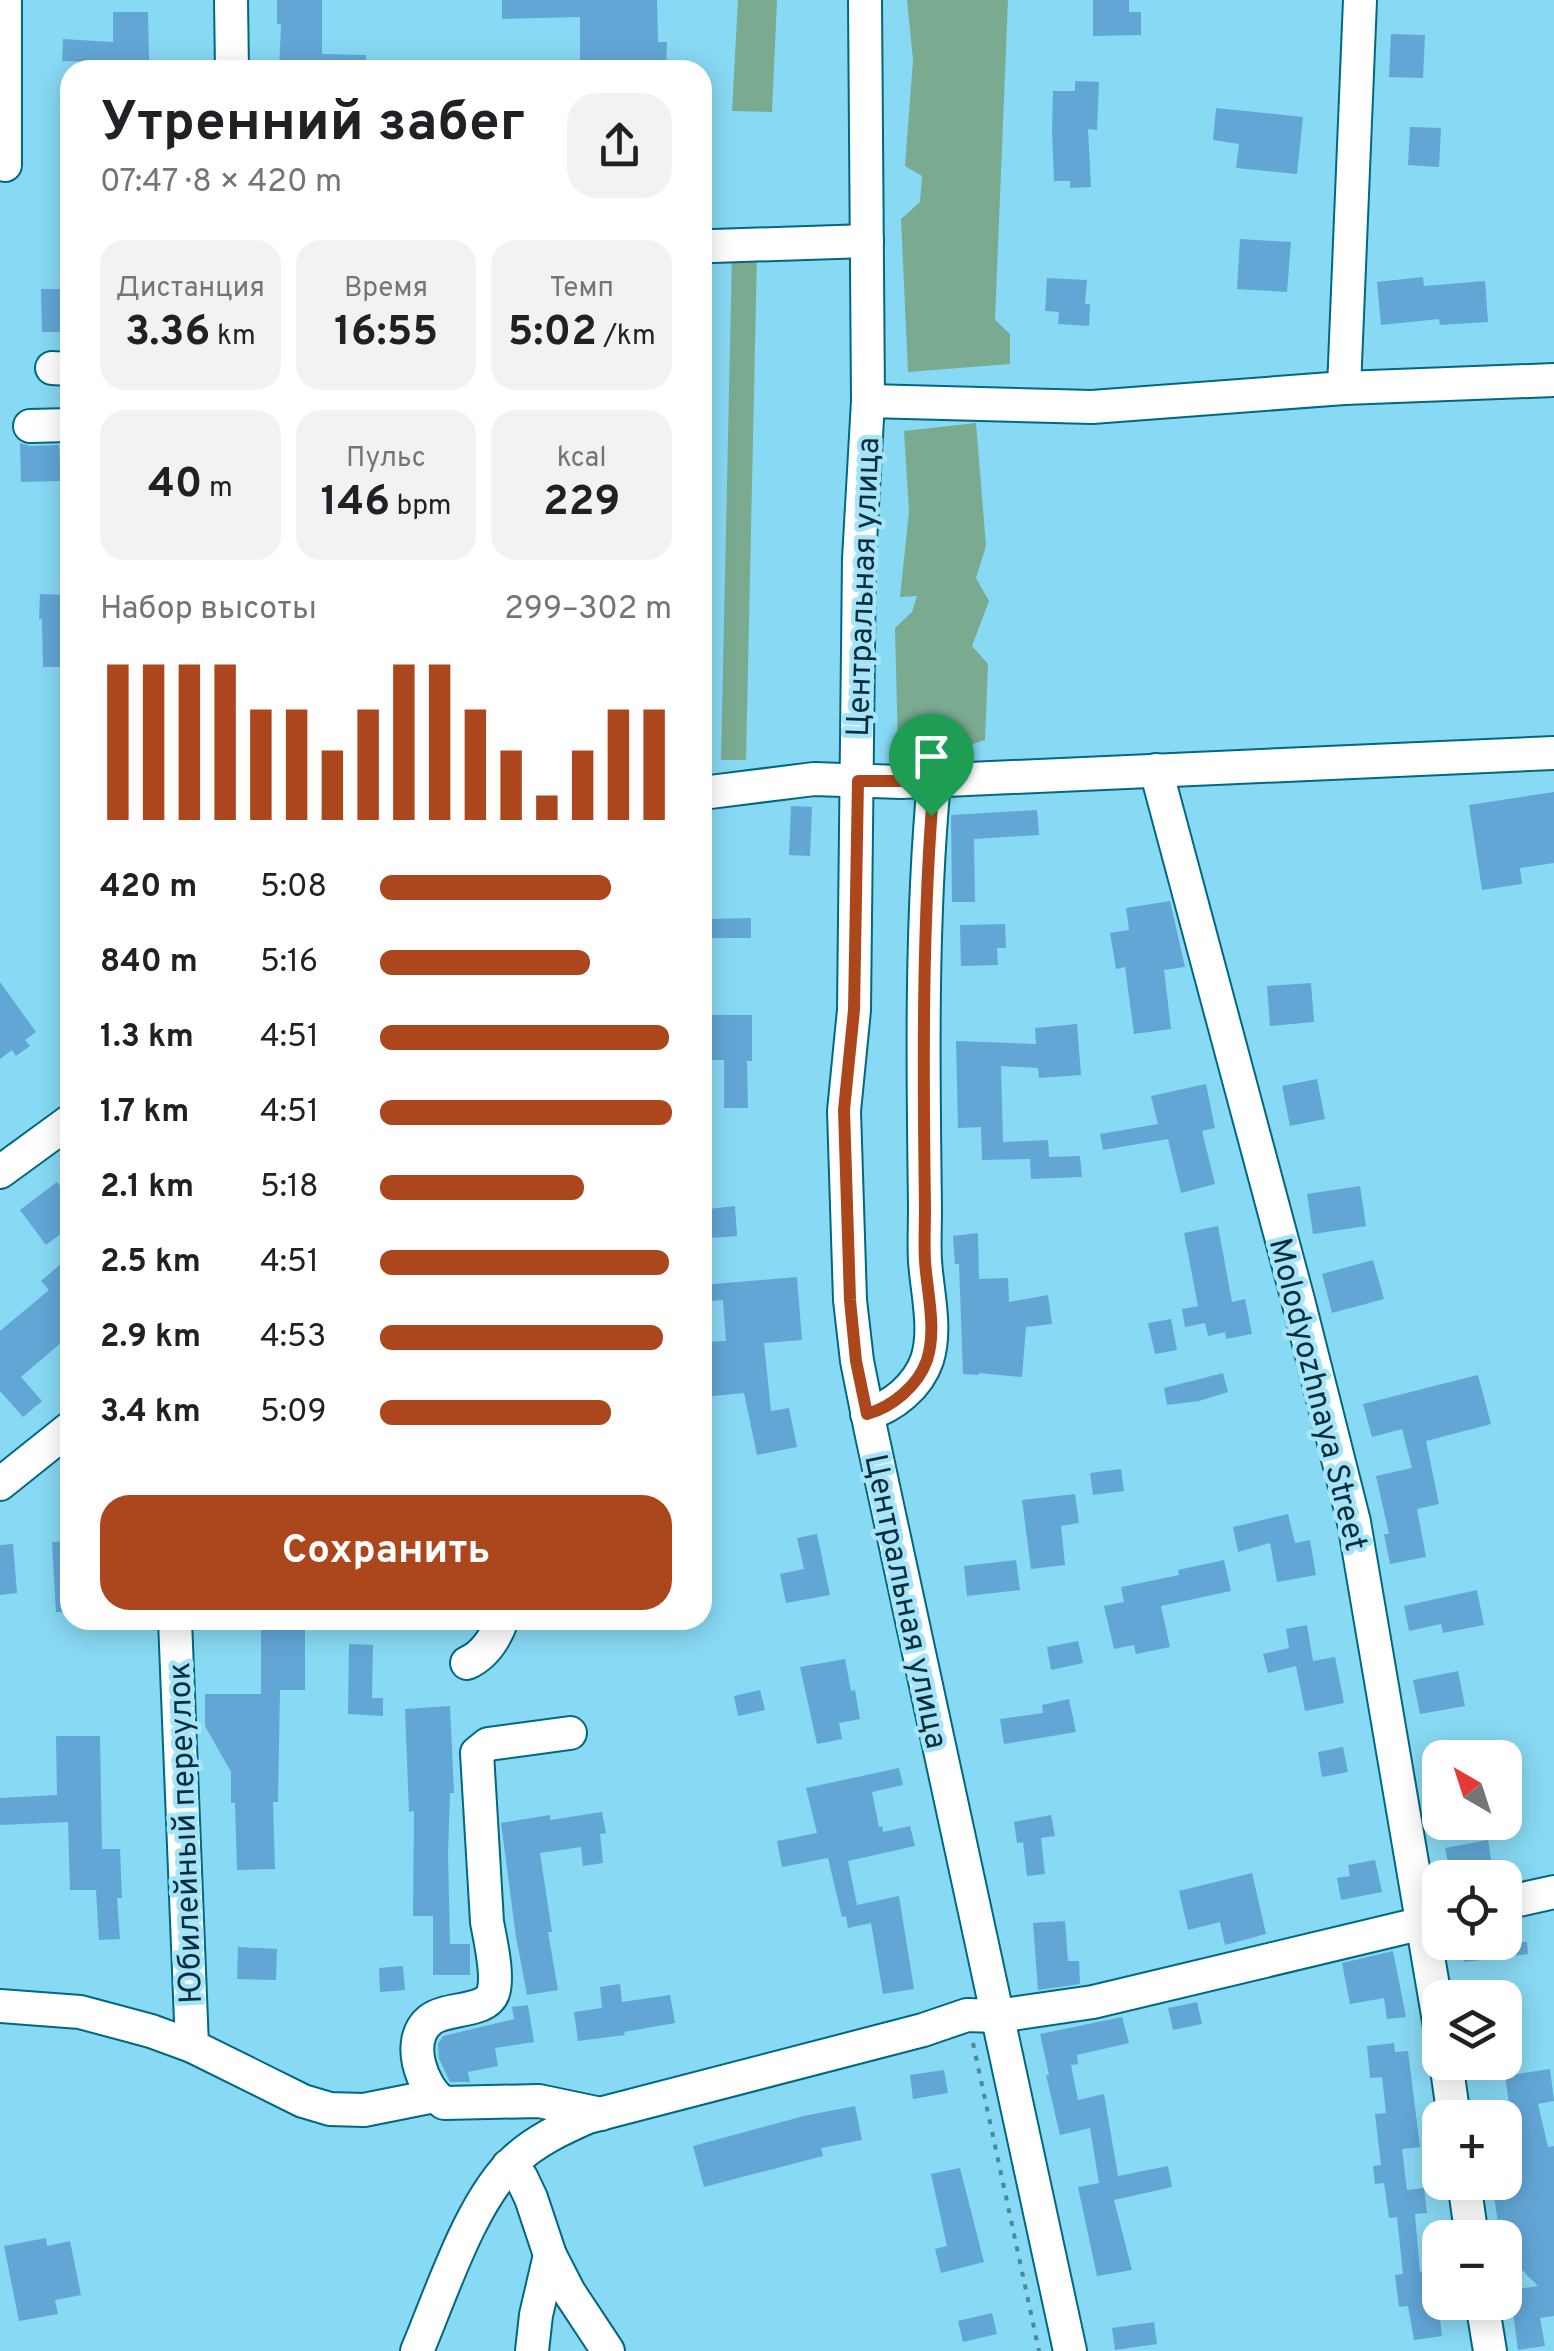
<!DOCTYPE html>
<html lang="ru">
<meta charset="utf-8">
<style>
:root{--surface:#fff;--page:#f2f2f2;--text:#202124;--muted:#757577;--accent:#ac461c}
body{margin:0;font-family:Overpass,sans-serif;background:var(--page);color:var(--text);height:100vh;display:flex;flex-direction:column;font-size:38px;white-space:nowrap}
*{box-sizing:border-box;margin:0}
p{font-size:32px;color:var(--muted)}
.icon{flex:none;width:55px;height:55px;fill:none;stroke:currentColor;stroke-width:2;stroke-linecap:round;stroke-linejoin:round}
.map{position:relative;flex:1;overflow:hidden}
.sheet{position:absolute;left:60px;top:60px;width:652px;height:1570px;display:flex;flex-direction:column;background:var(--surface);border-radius:30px;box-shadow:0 5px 25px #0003}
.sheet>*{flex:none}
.needle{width:65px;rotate:321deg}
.tools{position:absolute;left:1422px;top:1740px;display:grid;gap:20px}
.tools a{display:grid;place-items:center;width:100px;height:100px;border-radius:20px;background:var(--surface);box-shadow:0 5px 25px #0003;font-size:50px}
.pin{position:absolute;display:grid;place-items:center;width:85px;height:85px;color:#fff;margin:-102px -42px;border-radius:50% 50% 50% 0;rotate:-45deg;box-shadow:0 0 10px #0007}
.pin .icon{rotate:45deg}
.round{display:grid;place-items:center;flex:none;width:105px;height:105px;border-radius:30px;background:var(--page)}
.head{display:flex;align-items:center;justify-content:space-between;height:170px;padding:0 40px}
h1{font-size:55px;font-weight:700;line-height:75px}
.figures{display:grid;grid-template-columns:repeat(3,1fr);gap:15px;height:170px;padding:10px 40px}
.figures div{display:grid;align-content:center;border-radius:25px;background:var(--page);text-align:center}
.figures b{font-size:42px;font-weight:700}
.figures small{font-size:28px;font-weight:400}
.figures p{font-size:28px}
.chart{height:280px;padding:20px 40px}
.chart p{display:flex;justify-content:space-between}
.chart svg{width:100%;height:180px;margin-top:10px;stroke:var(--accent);stroke-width:6}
.action{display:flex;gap:20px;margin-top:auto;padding:20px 40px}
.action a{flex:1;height:115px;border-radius:30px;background:var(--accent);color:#fff;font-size:40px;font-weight:700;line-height:115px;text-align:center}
ul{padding:0 40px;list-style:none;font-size:32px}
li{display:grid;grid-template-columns:160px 120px 1fr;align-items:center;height:75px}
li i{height:25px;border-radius:12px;background:var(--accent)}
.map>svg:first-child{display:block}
.green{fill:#7aab91}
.building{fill:#62a6d6}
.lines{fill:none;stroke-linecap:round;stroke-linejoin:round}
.minor-casing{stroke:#006880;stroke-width:36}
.path{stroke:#4c889a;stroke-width:4;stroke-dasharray:5 8;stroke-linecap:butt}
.minor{stroke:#fff;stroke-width:32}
.route-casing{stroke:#fff;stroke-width:20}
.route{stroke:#ac461c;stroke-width:12}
.labels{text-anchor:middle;stroke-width:9;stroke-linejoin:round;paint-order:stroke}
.street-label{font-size:32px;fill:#0b2f39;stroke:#a5e4f9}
</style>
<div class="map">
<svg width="1554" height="2351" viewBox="0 0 1554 2351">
<rect width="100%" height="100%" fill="#88d9f4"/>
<!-- green -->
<g class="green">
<polygon points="738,0 777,0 772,112 732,111"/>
<polygon points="907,0 1008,0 995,320 1010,334 1010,364 908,372 901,219 920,202 922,176 905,166 913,60"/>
<polygon points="732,253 757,253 746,760 721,760"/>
<polygon points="976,423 986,546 976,578 989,601 972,646 988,664 985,740 945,753 898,749 895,628 912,612 917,596 900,597 909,512 904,431"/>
</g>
<!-- building -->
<g class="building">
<polygon points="277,0 322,0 322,54 366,55 366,70 279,70 281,24 277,24"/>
<polygon points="502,0 657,0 658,42 667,42 666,66 619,66 619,70 580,70 580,17 502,19"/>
<polygon points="1093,0 1129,0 1129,12 1141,12 1141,35 1093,36"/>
<polygon points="113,12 148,12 149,60 91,62 62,61 63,39 113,42"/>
<polygon points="1391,34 1425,35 1423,78 1389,77"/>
<polygon points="1075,81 1099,82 1097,130 1088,129 1091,187 1070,188 1070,181 1054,181 1052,130 1053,91 1075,91"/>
<polygon points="1216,108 1303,117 1297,174 1236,168 1239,144 1213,140"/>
<polygon points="1410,127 1441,128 1439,167 1408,165"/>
<polygon points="1240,239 1291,242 1287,292 1237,289"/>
<polygon points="1423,277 1424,286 1485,281 1488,322 1440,325 1439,319 1381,325 1377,282"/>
<polygon points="1047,278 1087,280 1085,304 1090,304 1089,326 1058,324 1059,312 1045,311"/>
<polygon points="41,289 70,289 70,332 42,332"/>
<polygon points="20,443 30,446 59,445 61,481 21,482"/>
<polygon points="40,594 69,595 67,643 69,667 43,667 42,619 39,619"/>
<polygon points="1554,792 1554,863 1520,868 1522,884 1482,890 1469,805"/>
<polygon points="791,806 812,807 810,856 789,855"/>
<polygon points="1037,810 1039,835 974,839 975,902 952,902 951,815"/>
<polygon points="1170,901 1185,967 1164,970 1171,1029 1134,1034 1125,967 1116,969 1110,933 1129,930 1126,908"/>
<polygon points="751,918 751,938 709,938 709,919"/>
<polygon points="1005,924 1006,948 997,948 998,965 961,966 960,925"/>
<polygon points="0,982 36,1032 25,1040 30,1046 16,1056 12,1050 0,1059"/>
<polygon points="1311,983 1314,1022 1270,1026 1267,986"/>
<polygon points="702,1015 752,1015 752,1061 747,1061 748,1108 724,1108 724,1060 702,1060"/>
<polygon points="1077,1024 1081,1075 1039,1078 1038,1068 1001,1066 1003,1142 1048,1140 1049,1157 1080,1156 1082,1177 1031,1179 1030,1159 982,1160 981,1127 958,1128 956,1041 1036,1044 1035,1028"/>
<polygon points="1317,1079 1325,1119 1290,1126 1282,1086"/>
<polygon points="1206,1084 1215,1128 1202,1131 1215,1184 1181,1193 1168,1139 1103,1150 1100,1134 1158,1124 1151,1096"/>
<polygon points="57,1182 70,1199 70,1227 46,1245 20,1210"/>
<polygon points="1360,1186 1366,1226 1313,1234 1307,1194"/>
<polygon points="735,1206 737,1236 710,1238 708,1209"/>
<polygon points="1218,1226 1232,1302 1245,1299 1252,1334 1226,1339 1225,1332 1208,1336 1205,1323 1185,1327 1182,1309 1198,1306 1184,1233"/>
<polygon points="978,1233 979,1279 1008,1278 1009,1302 1048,1295 1052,1324 1026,1327 1022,1377 979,1373 979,1375 963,1374 959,1264 955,1264 953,1236"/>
<polygon points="70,1256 70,1335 21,1377 42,1401 23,1417 0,1391 0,1331 49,1290 41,1281"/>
<polygon points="1373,1260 1384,1299 1332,1313 1322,1274"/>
<polygon points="797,1277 802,1340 764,1343 771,1411 789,1408 797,1447 757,1455 744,1393 702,1397 702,1342 726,1341 723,1300 702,1302 702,1285"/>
<polygon points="1171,1319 1177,1350 1155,1354 1148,1323"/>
<polygon points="1223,1373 1228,1392 1199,1401 1167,1405 1164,1388"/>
<polygon points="1478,1375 1491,1424 1426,1441 1439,1504 1417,1509 1426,1557 1390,1564 1384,1534 1389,1534 1376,1476 1412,1468 1402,1429 1372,1437 1363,1404"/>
<polygon points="1121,1469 1124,1491 1093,1495 1090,1473"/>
<polygon points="1075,1494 1079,1523 1061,1526 1065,1565 1031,1569 1022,1500"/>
<polygon points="1288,1514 1295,1543 1310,1540 1316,1575 1277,1582 1270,1543 1238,1552 1233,1527"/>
<polygon points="817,1534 830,1595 786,1603 780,1574 804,1569 797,1538"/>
<polygon points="70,1541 70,1612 56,1612 52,1542"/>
<polygon points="13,1544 17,1593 0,1595 0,1545"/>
<polygon points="1016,1560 1020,1590 967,1596 964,1566"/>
<polygon points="1224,1560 1231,1591 1161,1606 1170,1647 1136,1654 1134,1645 1114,1649 1104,1606 1124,1602 1121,1587 1179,1575 1178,1570"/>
<polygon points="1477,1590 1484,1625 1443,1633 1441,1624 1409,1631 1404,1606"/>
<polygon points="261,1620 305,1620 305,1690 280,1690 278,1802 273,1802 275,1869 237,1870 235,1803 231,1803 231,1772 205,1726 205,1694 261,1694"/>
<polygon points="1307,1625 1313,1661 1335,1657 1344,1703 1305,1711 1296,1666 1268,1673 1263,1654 1289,1648 1286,1629"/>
<polygon points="1078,1641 1083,1663 1051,1670 1047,1647"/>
<polygon points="349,1644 373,1645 372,1698 383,1698 383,1716 348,1714"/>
<polygon points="845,1659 851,1691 855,1690 860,1719 839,1723 842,1739 817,1744 800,1667"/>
<polygon points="1458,1671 1465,1706 1420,1714 1413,1680"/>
<polygon points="760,1690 765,1710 738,1716 734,1696"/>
<polygon points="1069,1699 1076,1732 1004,1744 1000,1719 1043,1713 1042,1705"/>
<polygon points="450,1706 454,1793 450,1793 448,1854 450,1944 470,1944 470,1975 433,1975 433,1916 413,1916 414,1811 409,1812 405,1709"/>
<polygon points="56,1736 100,1736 102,1849 120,1849 122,1898 117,1898 120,1939 99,1940 96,1890 70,1890 68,1822 0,1825 0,1798 57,1795"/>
<polygon points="1343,1747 1348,1772 1322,1777 1318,1752"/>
<polygon points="899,1768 903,1785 872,1792 879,1827 882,1826 883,1832 910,1826 915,1846 848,1861 857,1905 899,1896 914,1989 883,1994 871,1923 848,1928 846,1916 842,1917 828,1858 782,1867 777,1841 817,1833 806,1788"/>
<polygon points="602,1812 606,1833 600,1834 603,1863 583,1866 581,1847 540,1853 552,1932 548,1932 558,1990 527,1995 516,1937 501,1823 550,1815 550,1820"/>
<polygon points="1051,1815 1055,1836 1041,1838 1045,1874 1027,1876 1023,1842 1017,1843 1014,1822"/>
<polygon points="1488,1840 1493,1871 1464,1877 1462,1869 1450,1872 1445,1848"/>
<polygon points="1375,1860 1382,1892 1341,1900 1337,1878 1350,1876 1348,1865"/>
<polygon points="1252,1873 1266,1934 1225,1945 1220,1922 1188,1930 1179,1891"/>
<polygon points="1065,1921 1068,1961 1079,1961 1080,1984 1038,1990 1033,1923"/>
<polygon points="1461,1942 1527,1942 1528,1954 1464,1962"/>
<polygon points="238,1947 277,1949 276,1980 237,1979"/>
<polygon points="1393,1951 1406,2017 1387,2019 1384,1998 1350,2004 1342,1963"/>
<polygon points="403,1966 405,1990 380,1992 379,1968"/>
<polygon points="620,1984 622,2002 670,1995 675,2023 624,2032 625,2035 578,2041 574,2012 602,2008 600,1987"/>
<polygon points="1197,2002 1202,2024 1173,2030 1168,2008"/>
<polygon points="528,2005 534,2042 495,2048 498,2066 468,2072 470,2082 450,2082 439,2059 438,2044 443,2036 514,2019 512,2007"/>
<polygon points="1122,2017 1129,2043 1077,2055 1078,2064 1071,2065 1078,2100 1104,2094 1118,2176 1168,2166 1172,2187 1114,2200 1132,2270 1097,2276 1078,2187 1099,2183 1090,2128 1060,2135 1046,2075 1049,2075 1040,2034"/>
<polygon points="1394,2043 1395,2052 1408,2051 1420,2147 1402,2149 1407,2190 1424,2188 1427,2213 1415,2214 1420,2272 1434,2270 1442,2336 1414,2340 1408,2306 1399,2307 1395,2275 1403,2274 1397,2217 1389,2218 1384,2183 1375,2184 1373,2166 1381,2165 1375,2114 1386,2113 1382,2077 1370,2078 1367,2046"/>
<polygon points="1550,2069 1554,2101 1538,2104 1548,2147 1554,2146 1554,2316 1540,2318 1545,2346 1518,2350 1510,2290 1538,2286 1505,2253 1505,2238 1501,2238 1498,2223 1494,2196 1505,2195 1505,2131 1513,2130 1505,2076"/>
<polygon points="944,2070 948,2093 913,2099 910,2075"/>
<polygon points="855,2106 862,2140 821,2148 823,2156 704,2187 693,2146 804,2116"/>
<polygon points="960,2168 984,2262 941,2273 935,2249 947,2246 931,2174"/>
<polygon points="46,2238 47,2246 70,2241 81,2295 55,2300 58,2314 19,2321 4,2246"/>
<polygon points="992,2313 997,2334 963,2342 958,2321"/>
<polygon points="1154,2322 1157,2344 1115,2350 1112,2328"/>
</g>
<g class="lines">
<!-- minor casing -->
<g class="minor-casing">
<g id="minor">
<polyline points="5,0 5,165"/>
<polyline points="231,0 232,70"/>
<polyline points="865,0 868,401 859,559 854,1010 844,1111 850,1300 857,1361 871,1431 1070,2351"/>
<polyline points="713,246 867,241"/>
<polyline points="52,368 70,369"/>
<polyline points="1344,388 1360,0"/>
<polyline points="868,401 1092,407 1344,388 1554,380"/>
<polyline points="30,426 70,425"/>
<polyline points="1156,770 1298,1300 1354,1522 1440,2027"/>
<polyline points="702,793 814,779 901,782 1554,753"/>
<polyline points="0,1172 70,1121"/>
<path d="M867,1414C893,1407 918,1386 927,1360C937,1329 927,1292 925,1261C924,1243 925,1225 925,1208C923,1066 921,922 934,781"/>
<polyline points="0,1484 70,1428"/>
<polyline points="175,1620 192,2046"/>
<path d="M467,1663C485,1655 495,1639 502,1620"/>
<path d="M570,1733L488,1744L477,1753L487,1922C490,1939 499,1976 493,1993C486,2013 446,2007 430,2020C405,2040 421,2088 444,2103L539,2101L601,2114"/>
<polyline points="1505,1903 1554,1892"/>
<polyline points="0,2006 80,2012 151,2031 192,2046 303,2101 330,2109 364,2110 434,2096"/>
<polyline points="1446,2062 1454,2118"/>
<polyline points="508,2166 521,2177 531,2198 550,2255 569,2292 608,2351"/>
<polyline points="1464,2182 1472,2238"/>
<polyline points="1482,2302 1490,2351"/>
<path d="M417,2351C441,2295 471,2200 515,2160C537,2140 561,2129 588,2117L923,2030L967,2015L997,2016L1093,2002L1440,1919"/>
<polyline points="532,2351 536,2315 550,2255"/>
</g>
</g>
<!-- path -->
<polyline class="path" points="973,2043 1039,2351"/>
<!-- minor -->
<use href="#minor" class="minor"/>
</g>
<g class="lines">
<!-- route casing -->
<g class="route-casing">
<path id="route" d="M858,781H934C922,923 923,1066 925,1208C925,1226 924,1243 925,1261C927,1292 937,1329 927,1360C918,1386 892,1407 867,1414L856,1361L850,1300L844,1110L854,1010Z"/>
</g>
<!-- route -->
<use href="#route" class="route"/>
</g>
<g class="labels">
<!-- street labels -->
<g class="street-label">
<text transform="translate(862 587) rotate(-88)" y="11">Центральная улица</text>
<text transform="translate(1319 1394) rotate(76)" y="11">Molodyozhnaya Street</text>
<text transform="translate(907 1601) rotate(78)" y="11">Центральная улица</text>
<text transform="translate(184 1833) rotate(-92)" y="11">Юбилейный переулок</text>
</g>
</g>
</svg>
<div class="tools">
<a><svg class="needle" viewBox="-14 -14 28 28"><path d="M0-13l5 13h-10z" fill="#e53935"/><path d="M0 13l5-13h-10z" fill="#757577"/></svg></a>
<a><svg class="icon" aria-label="locate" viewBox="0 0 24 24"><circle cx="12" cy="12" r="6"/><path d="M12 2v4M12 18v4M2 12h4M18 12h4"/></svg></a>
<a><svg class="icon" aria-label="layers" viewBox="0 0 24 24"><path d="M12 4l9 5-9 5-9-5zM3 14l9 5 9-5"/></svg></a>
<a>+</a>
<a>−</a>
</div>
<div class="pin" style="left:931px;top:816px;background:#1e9e55"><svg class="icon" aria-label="arrive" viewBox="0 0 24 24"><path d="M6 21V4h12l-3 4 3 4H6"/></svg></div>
<section class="sheet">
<div class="head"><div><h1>Утренний забег</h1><p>07:47 · 8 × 420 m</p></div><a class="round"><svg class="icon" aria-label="share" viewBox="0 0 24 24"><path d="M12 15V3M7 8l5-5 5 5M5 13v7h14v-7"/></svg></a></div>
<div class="figures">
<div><p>Дистанция</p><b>3.36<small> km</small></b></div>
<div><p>Время</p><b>16:55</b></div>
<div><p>Темп</p><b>5:02<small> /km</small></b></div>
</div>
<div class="figures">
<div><b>40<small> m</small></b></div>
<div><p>Пульс</p><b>146<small> bpm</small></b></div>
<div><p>kcal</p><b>229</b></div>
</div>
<div class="chart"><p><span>Набор высоты</span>299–302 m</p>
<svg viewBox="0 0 160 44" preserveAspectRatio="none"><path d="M5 44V6M15 44V6M25 44V6M35 44V6M45 44V17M55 44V17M65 44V27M75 44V17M85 44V6M95 44V6M105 44V17M115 44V27M125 44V38M135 44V27M145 44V17M155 44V17"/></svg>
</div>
<ul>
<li><b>420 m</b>5:08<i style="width:79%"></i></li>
<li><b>840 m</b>5:16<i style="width:72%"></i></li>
<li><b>1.3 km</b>4:51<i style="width:99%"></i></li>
<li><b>1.7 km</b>4:51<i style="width:100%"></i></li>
<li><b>2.1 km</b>5:18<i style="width:70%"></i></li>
<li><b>2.5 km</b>4:51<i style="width:99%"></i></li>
<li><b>2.9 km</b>4:53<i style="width:97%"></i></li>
<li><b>3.4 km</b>5:09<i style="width:79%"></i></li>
</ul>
<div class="action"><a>Сохранить</a></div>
</section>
</div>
